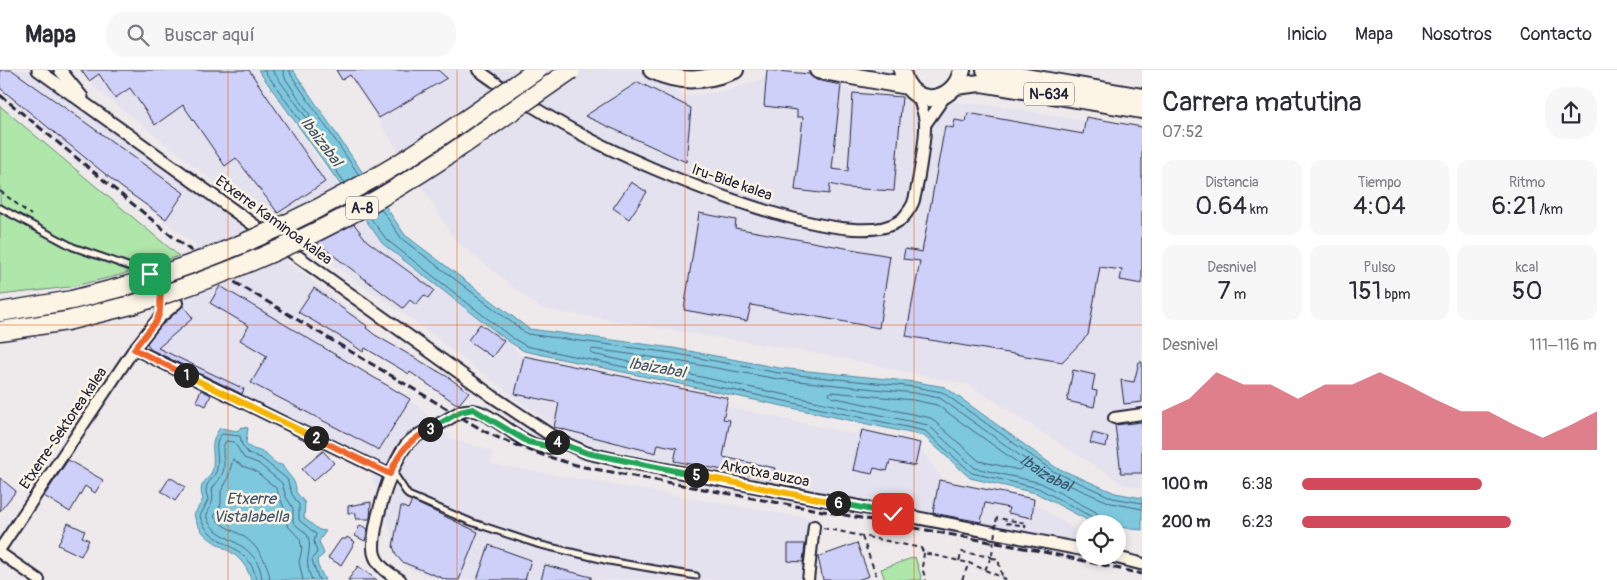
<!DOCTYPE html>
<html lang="es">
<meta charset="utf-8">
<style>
:root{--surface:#fff;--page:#f7f7f7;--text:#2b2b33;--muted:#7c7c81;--line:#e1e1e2;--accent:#d1495b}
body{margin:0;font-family:Pangolin,sans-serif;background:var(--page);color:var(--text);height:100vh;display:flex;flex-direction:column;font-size:19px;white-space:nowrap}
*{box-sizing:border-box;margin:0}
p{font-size:16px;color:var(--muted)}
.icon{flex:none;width:28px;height:28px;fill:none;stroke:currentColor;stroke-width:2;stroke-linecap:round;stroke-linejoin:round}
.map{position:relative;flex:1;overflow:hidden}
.details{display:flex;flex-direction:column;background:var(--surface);width:475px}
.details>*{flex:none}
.fabs{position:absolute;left:1076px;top:445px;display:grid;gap:10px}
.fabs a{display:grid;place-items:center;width:50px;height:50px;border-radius:50%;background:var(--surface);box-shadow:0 2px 8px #0003;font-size:25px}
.pin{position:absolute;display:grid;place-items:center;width:42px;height:42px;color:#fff;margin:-21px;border-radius:10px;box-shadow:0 2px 8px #0006}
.km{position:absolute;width:25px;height:25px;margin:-12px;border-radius:50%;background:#222;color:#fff;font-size:14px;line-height:25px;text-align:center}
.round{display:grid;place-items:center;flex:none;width:52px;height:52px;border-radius:20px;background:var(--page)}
.overview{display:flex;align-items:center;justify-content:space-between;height:85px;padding:0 20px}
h1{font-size:28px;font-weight:600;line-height:38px}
.figures{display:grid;grid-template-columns:repeat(3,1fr);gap:8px;height:85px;padding:5px 20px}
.figures div{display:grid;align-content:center;border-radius:12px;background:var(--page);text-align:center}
.figures b{font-size:25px;font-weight:600}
.figures small{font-size:14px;font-weight:400}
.figures p{font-size:14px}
.chart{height:140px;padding:10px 20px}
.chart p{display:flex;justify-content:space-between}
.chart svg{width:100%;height:90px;margin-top:5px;fill:var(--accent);opacity:.7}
ul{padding:0 20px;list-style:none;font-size:16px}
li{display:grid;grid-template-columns:80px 60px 1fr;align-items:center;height:38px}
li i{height:12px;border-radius:6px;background:var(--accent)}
header{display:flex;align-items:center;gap:30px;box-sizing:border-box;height:70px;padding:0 25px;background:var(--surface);border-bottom:1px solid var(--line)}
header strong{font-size:24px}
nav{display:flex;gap:28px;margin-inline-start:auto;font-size:18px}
.search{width:350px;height:45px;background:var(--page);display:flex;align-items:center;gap:12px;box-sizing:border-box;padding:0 18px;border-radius:20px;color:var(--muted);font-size:19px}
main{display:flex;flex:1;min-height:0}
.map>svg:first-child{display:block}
.built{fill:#e5e2ef}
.green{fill:#afe7aa;stroke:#688472}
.water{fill:#7ec8de;stroke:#59869d}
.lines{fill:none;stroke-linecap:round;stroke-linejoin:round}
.shore{stroke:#47647c;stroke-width:1}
.building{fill:#cfd0f9;stroke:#22223b}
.service-casing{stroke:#22223b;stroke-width:9}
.minor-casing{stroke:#22223b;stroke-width:14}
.tertiary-casing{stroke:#22223b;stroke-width:15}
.trunk-casing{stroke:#22223b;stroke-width:20}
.motorway-casing{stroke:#22223b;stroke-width:21}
.path{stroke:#22223b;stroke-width:2;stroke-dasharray:5 4;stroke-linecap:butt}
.service{stroke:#fcf5e5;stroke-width:5}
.minor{stroke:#fcf5e5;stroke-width:10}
.tertiary{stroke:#fcf5e5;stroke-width:11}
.trunk{stroke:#fcf5e5;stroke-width:16}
.motorway{stroke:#fcf5e5;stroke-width:18}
.rail{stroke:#22223b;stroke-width:3;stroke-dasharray:8 4;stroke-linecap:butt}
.tertiary-bridge-casing{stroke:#22223b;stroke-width:15;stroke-linecap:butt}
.motorway-bridge-casing{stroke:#22223b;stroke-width:21;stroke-linecap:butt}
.path-bridge{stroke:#22223b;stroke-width:2;stroke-dasharray:5 4;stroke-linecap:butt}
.tertiary-bridge{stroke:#fcf5e5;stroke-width:11}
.motorway-bridge{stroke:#fcf5e5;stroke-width:18}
.split-1-casing{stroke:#fff;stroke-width:10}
.split-2-casing{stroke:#fff;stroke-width:10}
.split-3-casing{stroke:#fff;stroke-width:10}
.split-4-casing{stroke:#fff;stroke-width:10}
.split-5-casing{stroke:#fff;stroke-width:10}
.split-6-casing{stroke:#fff;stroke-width:10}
.split-7-casing{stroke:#fff;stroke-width:10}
.split-1{stroke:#f0652b;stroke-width:6}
.split-2{stroke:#f5b400;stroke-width:6}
.split-3{stroke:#f0652b;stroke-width:6}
.split-4{stroke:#22a559;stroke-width:6}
.split-5{stroke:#22a559;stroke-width:6}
.split-6{stroke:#f5b400;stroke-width:6}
.split-7{stroke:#22a559;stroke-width:6}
.grid{fill:none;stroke:#e8590c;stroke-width:1;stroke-opacity:0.55}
.labels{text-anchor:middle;stroke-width:5;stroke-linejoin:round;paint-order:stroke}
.shield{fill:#fcf5e5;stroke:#63616e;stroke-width:1}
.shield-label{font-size:14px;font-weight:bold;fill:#22223b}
.street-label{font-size:15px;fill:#22223b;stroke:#fcf5e5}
.water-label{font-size:16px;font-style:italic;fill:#3e546c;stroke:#fcf5e5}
</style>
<header>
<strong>Mapa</strong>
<div class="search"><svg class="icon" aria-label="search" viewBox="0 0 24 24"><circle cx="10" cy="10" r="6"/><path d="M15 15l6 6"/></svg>Buscar aquí</div>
<nav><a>Inicio</a><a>Mapa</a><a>Nosotros</a><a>Contacto</a></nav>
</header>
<main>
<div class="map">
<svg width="1142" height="510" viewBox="0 0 1142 510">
<rect width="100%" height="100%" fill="#eeeaeb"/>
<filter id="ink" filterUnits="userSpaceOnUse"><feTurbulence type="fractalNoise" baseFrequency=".02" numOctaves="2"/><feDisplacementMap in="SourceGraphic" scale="10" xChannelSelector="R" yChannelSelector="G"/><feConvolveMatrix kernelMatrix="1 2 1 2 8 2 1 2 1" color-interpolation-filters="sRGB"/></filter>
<g filter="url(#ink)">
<!-- built -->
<g class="built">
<polygon points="0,0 28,0 231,148 373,258 349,293 417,335 450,368 493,381 492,394 814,449 802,510 439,510 407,498 394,471 364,384 143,279 177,233 196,175 60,74 0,21"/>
<polygon points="83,0 255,0 314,83 383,174 508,271 530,294 920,378 947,414 1037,434 1075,460 1074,472 582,374 522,333 411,249 226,121 95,18"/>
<polygon points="346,0 639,0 684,26 729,20 775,4 821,10 866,24 1000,36 1142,61 1142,418 1124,415 969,315 831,286 541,239 456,171"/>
</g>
<!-- green -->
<g class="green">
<polygon points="0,36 179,186 120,205 70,217 0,225"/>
<polygon points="915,487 922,510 885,510 881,499"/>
</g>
<!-- water -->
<g class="water">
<polygon points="258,0 293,0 405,165 529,259 673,278 779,298 916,312 945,317 1055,397 1115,423 1142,428 1142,460 1118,457 1118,454 1093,453 1036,423 970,408 924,366 524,281 508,271 383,174"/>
<path d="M242,357L248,358L246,373C253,382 256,378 264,383C271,388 273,394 282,395C287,405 297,410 296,422L305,433L304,448L319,460L326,461L319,471L324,484L317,490L318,496L325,510H251C241,472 203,481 194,445L203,429C196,410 211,412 213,397C215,380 208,375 220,358L237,361Z"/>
</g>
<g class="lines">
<!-- shore -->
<g class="shore">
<polyline points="264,0 345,113"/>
<polyline points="272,0 306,47 309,48 310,45 285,8 283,0"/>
<polyline points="290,0 291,5 359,105"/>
<polyline points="381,139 402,169 527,264 672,283 779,303 915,317 942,322 1053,401 1113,428 1142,433"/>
<polyline points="369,146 387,170 511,267 526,276 925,361 972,403 1038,418 1092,447 1095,454"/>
<polygon points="832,322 913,330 937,335 1021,395 1022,398 1019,400 979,391 931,348 831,327 829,324"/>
<path id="s1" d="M1101,454L1096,442L1041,413L975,398L928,355L592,284L590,281L593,279L671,290L778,309L914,323L940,328L1050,407L1111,433L1142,439"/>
<path d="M256,510C252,472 207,477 200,446L208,430C208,426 205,422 206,419C207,411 216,407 217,398C220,386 212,374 222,364L240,366L242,375L248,383L261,388L287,409L292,424L299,435V450L316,464L314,472L317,482L312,490L319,510"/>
<path d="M262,510C260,470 213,471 207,448C205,441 216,436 212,419C217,412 222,407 224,398C225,389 220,379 226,371L234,372L244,388L258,393L282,413L286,427L293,438V452C297,457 307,462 308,467C313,483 302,488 312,510"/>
<path d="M270,510C269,495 259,478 247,469C236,460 224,459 214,447L221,434V421L227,411L233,389L242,396L254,400L276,418L285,440L287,455L300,469L302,479L299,492L303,510"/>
</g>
</g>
<!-- building -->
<g class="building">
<polygon points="0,0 12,0 184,123 166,149 121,117 0,18"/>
<polygon points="81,0 249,0 325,112 278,143 236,88 225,96 183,35 155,55 130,18 115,28 99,4 89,11"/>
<polygon points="336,0 438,0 447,8 379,48 350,5 342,10"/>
<polygon points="767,0 809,4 816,10 841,15 832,99 848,101 853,23 902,27 894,121 846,118 830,114 829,124 795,120 803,47 797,47 797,40 764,36"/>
<polygon points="638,12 691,38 686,92 585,46"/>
<polygon points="968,43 1083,64 1086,47 1142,57 1142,214 1120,210 1122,200 1100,197 1088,265 1062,292 906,266 920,191 903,189 905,179 922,182 945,56 953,58 955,50 966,52"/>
<polygon points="631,112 647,122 629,149 613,138"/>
<polygon points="699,143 736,150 735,158 890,186 879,258 751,235 747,251 684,240"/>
<polygon points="354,154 367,171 434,220 428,228 424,225 416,235 410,230 403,238 317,173"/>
<polygon points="220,216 410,329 379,380 251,313 267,286 240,270 249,256 210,233"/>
<polygon points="314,218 367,256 366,258 375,265 448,307 469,322 459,334 455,333 410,302 409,304 365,278 363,282 346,270 298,242"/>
<polygon points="183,236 193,248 158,278 244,319 242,324 150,279 147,273 162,255"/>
<polygon points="480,254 504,271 492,287 468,270"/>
<polygon points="524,286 728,328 723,349 730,350 723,387 775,398 772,409 674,391 677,378 658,374 656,383 554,357 559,333 515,324"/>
<polygon points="1139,292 1142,292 1142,332 1124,334 1121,310 1134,312"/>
<polygon points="1073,300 1095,305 1092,320 1097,321 1094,337 1067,331"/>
<polygon points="201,320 211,325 206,336 196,331"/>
<polygon points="1142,352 1142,403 1121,403 1115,355"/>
<polygon points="862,360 920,373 915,396 890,391 887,401 874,398 872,404 853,400"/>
<polygon points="1093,363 1108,367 1106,377 1090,373"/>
<polygon points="323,381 334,393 313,411 302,399"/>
<polygon points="68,390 103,410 95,423 85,416 70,442 44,426"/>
<polygon points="170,407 185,417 175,431 161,421"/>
<polygon points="0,408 16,421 0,441"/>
<polygon points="939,410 1034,429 1032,448 1008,443 1009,438 985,433 981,452 933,443"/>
<polygon points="412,431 478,462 459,510 447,510 402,492 396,485 393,476 401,436 408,439"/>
<polygon points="371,432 370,449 356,449 356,443 348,443 348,436"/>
<polygon points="68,453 85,461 82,467 89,470 81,486 58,475"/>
<polygon points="360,455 368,459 365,471 355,466"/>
<polygon points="347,467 355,472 341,495 328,488 341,469 346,469"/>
<polygon points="857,473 869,506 857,510 823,510 818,487"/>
<polygon points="788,474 805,474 803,492 788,491"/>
<polygon points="489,475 531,490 525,510 477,510"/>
<polygon points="545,495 591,507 591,510 541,510"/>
<polygon points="358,496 377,510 348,510"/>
</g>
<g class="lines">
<!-- service casing -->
<g class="service-casing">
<g id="service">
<polyline points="0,138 73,177 148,203"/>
<polyline points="156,211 161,217 159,245"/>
<polyline points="393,402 408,425 471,452 537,474 609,491 696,506"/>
</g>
</g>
<!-- minor casing -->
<g class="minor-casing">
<g id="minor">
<path d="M478,0C512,25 550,48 588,68C641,96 847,187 899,151C904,148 911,138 913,133C917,122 926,66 925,54C925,45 920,34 918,25"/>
<polyline points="925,55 946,25"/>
<polyline points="134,279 389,404"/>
<polyline points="1114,348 1142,344"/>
<polyline points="0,479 134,279 157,250 177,233"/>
<polyline points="0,483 39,510"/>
<polyline points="808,510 814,456"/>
</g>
</g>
<!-- tertiary casing -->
<g class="tertiary-casing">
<g id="tertiary">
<polyline points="38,0 492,326 558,370 587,383 622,391 1085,480"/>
<polyline points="60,0 82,27"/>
<path d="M460,342C488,330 518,380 551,377L558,370"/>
<polyline points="1111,486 1142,494"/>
<path d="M400,510C389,504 377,496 374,483C370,460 393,386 410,371C419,363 433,358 443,352"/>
</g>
</g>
<!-- trunk casing -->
<g class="trunk-casing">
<g id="trunk">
<path d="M652,0C681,14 705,11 735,0"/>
<polyline points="818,0 908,16"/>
<path d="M902,0C907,38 954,37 962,0"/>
<polyline points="985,0 1142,27"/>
<polyline points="955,16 981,13 1142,40"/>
</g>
</g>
<!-- motorway casing -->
<g class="motorway-casing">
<g id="motorway">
<polyline points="0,242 72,230 122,217"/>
<polyline points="0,261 67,251 131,235"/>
</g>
</g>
<!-- path -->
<g class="path">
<polyline points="0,121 31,145"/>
<polyline points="996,452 997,448 1026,453 1025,458"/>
<polyline points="1006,453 1026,456"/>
<polyline points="823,458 921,478 924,483 969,493"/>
<polyline points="862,467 878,510"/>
<polyline points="924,483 922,498 926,510"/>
<polyline points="959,491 962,482 992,487"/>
<polyline points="985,500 992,485"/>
<polyline points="962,510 969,493 1008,510"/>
</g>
<!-- service -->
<use href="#service" class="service"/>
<!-- minor -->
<use href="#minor" class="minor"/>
<!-- tertiary -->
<use href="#tertiary" class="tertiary"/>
<!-- trunk -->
<use href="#trunk" class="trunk"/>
<!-- motorway -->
<use href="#motorway" class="motorway"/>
<!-- rail -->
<path class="rail" d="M0,25L173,167L226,207L484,361C517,377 549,388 584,397L1040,481L1142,504"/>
<!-- tertiary-bridge casing -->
<g class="tertiary-bridge-casing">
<polyline id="tertiary-bridge" points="443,352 460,342"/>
</g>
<!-- motorway-bridge casing -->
<g class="motorway-bridge-casing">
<g id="motorway-bridge">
<path d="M122,217C214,190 300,151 383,103C436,72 486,35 537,0"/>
<path d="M131,235C210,211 289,178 362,138C435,98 502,47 571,0"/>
</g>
</g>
<!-- path-bridge -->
<g class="path-bridge">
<polyline points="992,485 996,454"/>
<polyline points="992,488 998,489 1003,510"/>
</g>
<!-- tertiary-bridge -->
<use href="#tertiary-bridge" class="tertiary-bridge"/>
<!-- motorway-bridge -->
<use href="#motorway-bridge" class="motorway-bridge"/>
</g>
</g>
<g class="lines" filter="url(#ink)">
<!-- split-1 casing -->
<g class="split-1-casing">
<polyline id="split-1" points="150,204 161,217 160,241 157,250 134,279 186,305"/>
</g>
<!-- split-2 casing -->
<g class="split-2-casing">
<polyline id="split-2" points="186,305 316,368"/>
</g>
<!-- split-3 casing -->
<g class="split-3-casing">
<path id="split-3" d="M316,368L390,404C400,380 408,372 430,359"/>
</g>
<!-- split-4 casing -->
<g class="split-4-casing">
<polyline id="split-4" points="430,359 460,342 473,339 528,372 551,377 557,372"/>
</g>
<!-- split-5 casing -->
<g class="split-5-casing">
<polyline id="split-5" points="557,372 587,383 696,405"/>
</g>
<!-- split-6 casing -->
<g class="split-6-casing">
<polyline id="split-6" points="696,405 838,433"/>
</g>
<!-- split-7 casing -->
<g class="split-7-casing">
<polyline id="split-7" points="838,433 893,444"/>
</g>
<!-- split-1 -->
<use href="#split-1" class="split-1"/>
<!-- split-2 -->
<use href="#split-2" class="split-2"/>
<!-- split-3 -->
<use href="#split-3" class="split-3"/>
<!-- split-4 -->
<use href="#split-4" class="split-4"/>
<!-- split-5 -->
<use href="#split-5" class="split-5"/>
<!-- split-6 -->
<use href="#split-6" class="split-6"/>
<!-- split-7 -->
<use href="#split-7" class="split-7"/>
</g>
<!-- grid -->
<path class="grid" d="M228,0V510M457,0V510M685,0V510M914,0V510M0,255H1142"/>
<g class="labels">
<!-- shield labels -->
<g class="shield">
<rect x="1024" y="12.5" width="50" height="23" rx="4"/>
<rect x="346" y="126.5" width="32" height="23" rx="4"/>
</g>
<g class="shield-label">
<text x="1049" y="29">N-634</text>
<text x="362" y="143">A-8</text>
</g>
<!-- street labels -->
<g class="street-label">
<text transform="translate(732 112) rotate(19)" y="5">Iru-Bide kalea</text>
<text transform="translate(274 150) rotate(36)" y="5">Etxerre Kaminoa kalea</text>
<text transform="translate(63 358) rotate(-56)" y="5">Etxerre-Sektorea kalea</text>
<text transform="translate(765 403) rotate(11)" y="5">Arkotxa auzoa</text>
</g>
<!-- water labels -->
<g class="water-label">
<text transform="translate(322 71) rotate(53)" y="6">Ibaizabal</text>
<text transform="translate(657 297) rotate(10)" y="6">Ibaizabal</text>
<text dy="6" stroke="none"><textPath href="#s1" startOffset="1038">Ibaizabal</textPath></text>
<text x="251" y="434">Etxerre<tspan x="251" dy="18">Vistalabella</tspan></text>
</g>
</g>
</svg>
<div class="fabs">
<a><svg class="icon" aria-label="locate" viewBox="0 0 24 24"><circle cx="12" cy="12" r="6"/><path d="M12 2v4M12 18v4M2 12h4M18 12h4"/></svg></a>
</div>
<div class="pin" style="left:150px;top:204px;background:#1e9e55"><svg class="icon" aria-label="arrive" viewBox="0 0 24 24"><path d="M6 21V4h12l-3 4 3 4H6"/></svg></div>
<div class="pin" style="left:893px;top:444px;background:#d93025"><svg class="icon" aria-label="check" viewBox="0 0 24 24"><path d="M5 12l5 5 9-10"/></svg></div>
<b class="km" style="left:186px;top:305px">1</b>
<b class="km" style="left:316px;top:368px">2</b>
<b class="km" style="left:430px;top:359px">3</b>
<b class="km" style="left:557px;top:372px">4</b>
<b class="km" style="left:696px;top:405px">5</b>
<b class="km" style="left:838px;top:433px">6</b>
</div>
<section class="details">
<div class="overview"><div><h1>Carrera matutina</h1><p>07:52</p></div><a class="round"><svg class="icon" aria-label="share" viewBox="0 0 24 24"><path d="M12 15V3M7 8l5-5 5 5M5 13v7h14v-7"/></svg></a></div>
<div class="figures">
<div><p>Distancia</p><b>0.64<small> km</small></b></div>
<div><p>Tiempo</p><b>4:04</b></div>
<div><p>Ritmo</p><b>6:21<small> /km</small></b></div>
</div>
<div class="figures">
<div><p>Desnivel</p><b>7<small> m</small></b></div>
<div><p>Pulso</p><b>151<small> bpm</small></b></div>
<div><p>kcal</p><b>50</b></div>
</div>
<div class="chart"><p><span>Desnivel</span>111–116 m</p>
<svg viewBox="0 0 160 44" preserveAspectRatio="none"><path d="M0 44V25L10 19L20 6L30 12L40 12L50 19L60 12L70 12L80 6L90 12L100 19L110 25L120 25L130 32L140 38L150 32L160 25V44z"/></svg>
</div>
<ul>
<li><b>100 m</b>6:38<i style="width:61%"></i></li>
<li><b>200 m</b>6:23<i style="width:71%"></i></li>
</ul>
</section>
</main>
